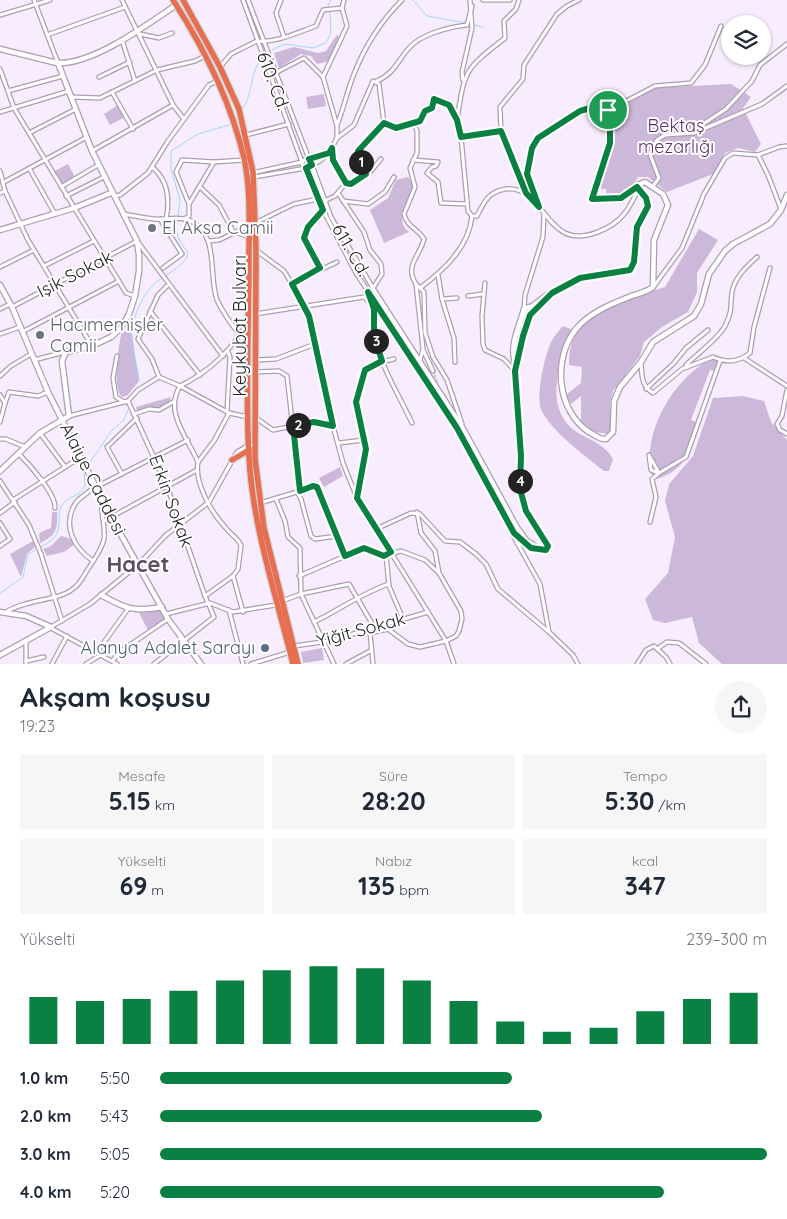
<!DOCTYPE html>
<html lang="tr">
<meta charset="utf-8">
<style>
:root{--surface:#fff;--page:#f6f6f7;--text:#1f2937;--muted:#747a83;--accent:#0b8043}
body{margin:0;font-family:Quicksand,sans-serif;background:var(--page);color:var(--text);height:100vh;display:flex;flex-direction:column;font-size:19px;white-space:nowrap}
*{box-sizing:border-box;margin:0}
p{font-size:16px;color:var(--muted)}
.icon{flex:none;width:28px;height:28px;fill:none;stroke:currentColor;stroke-width:2;stroke-linecap:round;stroke-linejoin:round}
.map{position:relative;height:664px;overflow:hidden}
.drawer{display:flex;flex-direction:column;background:var(--surface);flex:1}
.drawer>*{flex:none}
.fabs{position:absolute;left:721px;top:15px;display:grid;gap:10px}
.fabs a{display:grid;place-items:center;width:50px;height:50px;border-radius:50%;background:var(--surface);box-shadow:0 1px 4px #0004;font-size:25px}
.pin{position:absolute;display:grid;place-items:center;width:42px;height:42px;color:#fff;margin:-21px;border:2px solid #fff;border-radius:50%;box-shadow:0 1px 5px #0007}
.km{position:absolute;width:25px;height:25px;margin:-12px;border-radius:50%;background:#222;color:#fff;font-size:14px;line-height:25px;text-align:center}
.round{display:grid;place-items:center;flex:none;width:52px;height:52px;border-radius:26px;background:var(--page)}
.headline{display:flex;align-items:center;justify-content:space-between;height:85px;padding:0 20px}
h1{font-size:28px;font-weight:700;line-height:38px}
.metrics{display:grid;grid-template-columns:repeat(3,1fr);gap:8px;height:85px;padding:5px 20px}
.metrics div{display:grid;align-content:center;border-radius:0px;background:var(--page);text-align:center}
.metrics b{font-size:25px;font-weight:700}
.metrics small{font-size:14px;font-weight:400}
.metrics p{font-size:14px}
.chart{height:140px;padding:10px 20px}
.chart p{display:flex;justify-content:space-between}
.chart svg{width:100%;height:90px;margin-top:5px;stroke:var(--accent);stroke-width:6}
ul{padding:0 20px;list-style:none;font-size:16px}
li{display:grid;grid-template-columns:80px 60px 1fr;align-items:center;height:38px}
li i{height:12px;border-radius:6px;background:var(--accent)}
.map>svg:first-child{display:block}
.green{fill:#ccb8d8}
.lines{fill:none;stroke-linecap:round;stroke-linejoin:round}
.stream{stroke:#9ed7fd;stroke-width:1}
.street-tunnel{stroke:#cec4d3;stroke-width:3;stroke-dasharray:3 1.5;stroke-linecap:butt}
.street-casing{stroke:#ab9eb2;stroke-width:5.5}
.secondary-casing{stroke:#ab9eb2;stroke-width:7}
.highway-casing{stroke:#d8d7d8;stroke-width:8}
.street{stroke:#fff;stroke-width:3}
.secondary{stroke:#fff;stroke-width:4.5}
.highway{stroke:#e66f52;stroke-width:5.5}
.route-casing{stroke:#fff;stroke-width:10}
.route{stroke:#0b8043;stroke-width:6}
.worship-dot{fill:#6b7280;stroke:#fff;stroke-width:2}
.service-dot{fill:#5c6f8a;stroke:#fff;stroke-width:2}
.labels{text-anchor:middle;stroke-width:4;stroke-linejoin:round;paint-order:stroke}
.street-label{font-size:18px;fill:#262229;stroke:#fff}
.park-label{font-size:18px;fill:#5c3370;stroke:#fff}
.worship-label{font-size:18px;fill:#5b616d;stroke:#fff;text-anchor:start}
.service-label{font-size:18px;fill:#4e5e75;stroke:#fff;text-anchor:end}
.district-label{font-size:22px;font-weight:bold;fill:#5b5062;stroke:#fff}
</style>
<div class="map">
<svg width="787" height="664" viewBox="0 0 787 664">
<rect width="100%" height="100%" fill="#f8edfe"/>
<!-- green -->
<g class="green">
<polygon points="337,35 340,38 330,61 317,64 311,56 301,54 279,68 274,53 294,47 318,53 326,51"/>
<path d="M731,84L751,97L743,108L761,144L755,152L738,148L725,153L713,174L667,192L648,177H638C630,192 624,195 607,196L606,189H599L613,146L614,112L653,88Z"/>
<polygon points="324,94 326,106 308,109 306,97"/>
<polygon points="118,105 125,117 110,125 104,114"/>
<polygon points="68,164 75,177 61,186 53,172"/>
<path d="M408,177C424,194 388,216 409,232L384,243L370,210L388,198L396,180Z"/>
<path d="M699,229L718,240L697,273V292L688,312L662,327L644,342L640,356L613,391L610,402V434L593,432L581,421V396L571,404L566,395L581,383L582,367L569,365C569,351 571,339 580,328C594,310 643,294 665,287Z"/>
<path d="M563,326L571,329C560,363 541,411 580,434C593,441 606,446 613,459L609,471H604C587,457 549,430 541,409C536,395 544,359 550,345C552,338 558,332 563,326Z"/>
<path d="M127,330L132,334L139,381L128,395L122,397C112,388 118,346 122,332Z"/>
<path d="M710,359L721,362L715,371L710,370L691,420L699,423C691,450 686,470 657,479L650,473C645,427 672,382 710,359Z"/>
<polygon points="743,396 764,401 771,422 787,440 787,664 722,664 699,643 692,617 665,623 653,620 645,599 668,573 675,537 665,501 669,484 693,456 713,398"/>
<polygon points="171,397 169,403 156,409 152,407 137,411 136,407"/>
<polygon points="340,467 343,476 324,487 319,478"/>
<path d="M52,512H57C58,529 56,536 40,543L39,533L51,528Z"/>
<polygon points="61,536 72,539 74,545 64,552 47,556 43,549 51,546"/>
<polygon points="33,541 35,547 27,554 21,577 10,554"/>
<polygon points="162,609 167,618 148,630 139,613"/>
<polygon points="322,648 324,660 303,663 301,652"/>
</g>
<g class="lines">
<!-- stream -->
<g class="stream">
<polyline points="413,0 427,16 466,23"/>
<polyline points="328,6 331,0"/>
<polyline points="474,25 483,27"/>
<polyline points="272,50 285,44 313,48 326,43 331,33 330,12"/>
<path d="M243,108C252,96 250,76 259,62"/>
<polyline points="178,217 180,200 171,169 171,151 198,134 229,125"/>
<path d="M165,276C211,246 171,255 177,220"/>
<path d="M139,379C138,368 134,359 132,348C129,323 141,291 162,278"/>
<polyline points="89,464 112,430 123,421 128,410"/>
<path d="M0,593L23,577L28,555C36,548 51,544 56,535C62,526 56,514 62,505C68,496 80,497 85,486L84,469"/>
</g>
<!-- street-tunnel -->
<polyline class="street-tunnel" points="433,371 438,387"/>
<!-- street casing -->
<g class="street-casing">
<g id="street">
<polyline points="34,0 58,63"/>
<polyline points="122,0 173,105 184,119"/>
<polyline points="243,0 302,162 252,173"/>
<polyline points="248,0 309,159 329,153"/>
<polyline points="281,0 276,13 284,37"/>
<polyline points="483,0 510,0"/>
<polyline points="342,8 344,0"/>
<polyline points="0,15 50,0"/>
<polyline points="140,34 159,38 172,33"/>
<polyline points="47,35 125,7"/>
<polyline points="122,40 135,81"/>
<path d="M257,41C277,43 298,32 316,26L323,10L342,8L347,26L323,77"/>
<polyline points="220,67 231,54 257,41"/>
<polyline points="0,69 14,108 29,133 126,293 135,296"/>
<polyline points="275,73 304,58 323,77 337,126 337,138 329,153 320,161 312,165 331,217 373,288 464,429 518,528 527,540 543,551"/>
<polyline points="99,77 130,62"/>
<polyline points="463,80 462,72 472,28 470,0"/>
<path d="M377,81C394,74 398,60 409,48C421,34 449,27 467,25L472,6"/>
<polyline points="8,91 63,76"/>
<polyline points="112,92 133,129"/>
<polyline points="71,97 100,98 157,70 195,61 205,56"/>
<polyline points="609,110 655,86 691,83 705,65 721,26"/>
<polyline points="0,112 69,91"/>
<path d="M457,120C465,69 464,70 505,38L504,21L516,9L519,0"/>
<path d="M414,124L417,131V153L410,168L415,187L404,214C407,227 417,228 424,239C420,256 404,266 416,284L423,349L420,360"/>
<path d="M337,125C344,108 347,91 354,74C365,46 381,21 402,0"/>
<polyline points="501,131 525,193"/>
<polyline points="698,131 700,126 726,109 752,81 760,65 787,44"/>
<polyline points="29,133 76,109"/>
<polyline points="246,135 289,124"/>
<polyline points="461,137 501,131 500,107 523,79 524,65 557,14 567,6 579,0"/>
<path d="M337,138L354,125L373,81L379,84L384,123L392,128L420,121L425,111L432,108L434,99L449,105L457,120L461,137L468,211L472,216H477C484,202 489,191 506,189C535,186 543,222 565,233C584,242 613,228 624,214C630,207 634,198 638,190"/>
<polyline points="92,151 173,105"/>
<polyline points="758,155 768,175 781,209"/>
<circle cx="307" cy="164" r="5"/>
<polyline points="413,160 438,162 436,166 432,167 427,173 438,182 441,203 467,204"/>
<path d="M152,167C168,180 170,200 166,219"/>
<polyline points="29,168 55,214"/>
<polyline points="0,171 5,191 28,240 92,346"/>
<polyline points="248,171 254,177 306,168 323,210 356,273 457,428 509,526 525,543 537,549"/>
<polyline points="366,174 358,151 384,123"/>
<polyline points="4,182 87,137"/>
<polyline points="346,183 351,184 371,171 381,159"/>
<polyline points="653,186 659,178 650,154 657,140 665,135 694,133 762,104 787,86"/>
<polyline points="61,187 98,165"/>
<polyline points="200,187 219,205 234,233"/>
<polyline points="0,193 5,191"/>
<polyline points="338,193 364,232 370,250 381,264 382,274 373,288"/>
<polyline points="66,196 104,177"/>
<polyline points="114,196 120,195 148,173 168,141 209,85 217,81"/>
<polyline points="324,201 335,196 346,183 333,160 332,148"/>
<polyline points="343,201 368,204 385,192 394,177"/>
<polyline points="189,204 176,172 182,160 214,162 244,160"/>
<path d="M538,205C531,186 523,168 531,148C538,133 580,108 596,107C600,106 606,109 610,111C614,142 600,170 592,199L621,198L637,187"/>
<path d="M124,214C134,216 144,218 154,219C166,220 177,216 189,220C220,233 208,275 217,300C223,313 231,324 240,335"/>
<polyline points="160,219 182,254 163,268"/>
<polyline points="184,219 189,216 189,204 214,162"/>
<polyline points="255,223 294,204 318,199"/>
<polyline points="238,233 249,237"/>
<polyline points="209,241 219,240 249,226"/>
<polyline points="257,251 284,271 306,307 333,426 343,463 357,498 446,641 454,664"/>
<polyline points="44,266 94,241"/>
<polyline points="0,267 34,250"/>
<polyline points="320,268 305,238 308,227 323,210"/>
<polyline points="438,275 442,299 454,338 455,362"/>
<polyline points="485,283 482,316 483,344 485,350 504,359 515,371"/>
<polyline points="291,284 337,262"/>
<polyline points="416,284 424,292 425,333 433,357 447,380 462,424"/>
<polyline points="654,286 682,248 704,194 725,158 733,153 758,155 779,147 787,146"/>
<path d="M420,288C444,270 469,247 472,216"/>
<polyline points="468,296 483,294"/>
<polyline points="442,299 457,298"/>
<polyline points="12,307 137,241 223,356"/>
<polyline points="0,309 10,304"/>
<polyline points="524,309 525,295 543,237 544,213"/>
<polyline points="150,311 200,375"/>
<path d="M255,314L364,297C380,311 370,319 374,336C381,367 399,395 412,423"/>
<polyline points="22,332 119,281"/>
<polyline points="0,334 20,327"/>
<polyline points="423,350 433,371"/>
<polyline points="117,356 113,378 116,397 124,402"/>
<polyline points="744,358 787,386"/>
<polyline points="34,360 65,352"/>
<polyline points="256,360 276,359 315,344"/>
<path d="M641,363C642,375 641,386 653,393L682,369L713,357C726,363 738,363 750,353L754,327L770,268"/>
<polyline points="516,364 521,497 526,511 548,546 547,549 543,551"/>
<path d="M686,365C697,354 718,339 725,326C733,310 730,307 732,292C735,277 746,267 757,257"/>
<polyline points="255,372 279,371 287,376 300,491"/>
<polyline points="0,376 11,366 31,354"/>
<polyline points="159,377 152,359 138,339 158,295 167,286"/>
<polyline points="646,389 674,363 686,348 708,330"/>
<polyline points="787,390 782,416 777,424 780,430 787,434"/>
<polyline points="0,395 5,403 0,422"/>
<polyline points="128,401 167,486 205,596 214,617 154,664"/>
<polyline points="5,403 9,392 38,396 48,392"/>
<polyline points="227,412 230,357 228,352"/>
<polyline points="134,414 149,409 159,410 173,402"/>
<path d="M69,416L128,401L138,390L159,377L180,386C209,372 231,351 247,323"/>
<polyline points="256,418 273,430 314,422 333,426"/>
<polyline points="40,433 65,467"/>
<polyline points="0,439 6,439 25,447"/>
<path d="M339,443L364,440C360,403 342,369 394,359"/>
<path d="M19,454C29,464 56,494 55,508"/>
<polyline points="198,462 214,441 229,413"/>
<polyline points="122,474 107,447 137,418"/>
<polyline points="0,481 29,525 41,554 62,621"/>
<polyline points="96,487 188,440"/>
<polyline points="300,491 313,486 319,491 345,556"/>
<path d="M357,497C361,479 369,459 364,440"/>
<polyline points="276,499 285,521 288,537 300,548 301,594 282,601"/>
<polyline points="13,500 81,457"/>
<polyline points="260,503 297,492 301,499 311,536 315,539 337,536"/>
<polyline points="0,513 15,502"/>
<polyline points="104,521 197,470"/>
<polyline points="650,522 656,497 652,479 659,473 649,455 651,470 659,473 686,457 720,361"/>
<polyline points="0,523 10,539 0,546"/>
<polyline points="376,529 411,513 420,514 445,541 460,542 476,554 486,564 498,589 549,632"/>
<polyline points="510,530 540,584 549,632 573,655 578,664"/>
<polyline points="386,555 389,586 403,619"/>
<path d="M93,561C74,548 62,526 75,504C79,497 90,493 95,485"/>
<polyline points="233,576 243,612"/>
<polyline points="299,576 364,548 384,556 401,551 425,560 439,573"/>
<path d="M205,596L233,576L238,569L241,545C237,537 230,534 225,527C211,512 194,482 198,462C187,437 164,412 180,386L229,413L248,417"/>
<polyline points="229,610 243,664"/>
<path d="M6,612C26,599 60,601 74,588C81,583 85,573 90,566C95,558 102,549 104,539C106,526 100,514 102,501"/>
<polyline points="166,614 210,603 233,612 276,605"/>
<path d="M314,622C339,610 362,593 389,584"/>
<polyline points="51,627 90,604 140,563 165,536 209,502 237,452 249,445 254,445"/>
<polyline points="51,628 117,664"/>
<polyline points="370,632 373,664"/>
<polyline points="370,633 388,629 408,644 420,647 446,641 456,636 459,631 462,619 461,611 439,573 435,551 421,533 417,512"/>
<polyline points="26,641 26,664"/>
<polyline points="294,646 329,641 428,612"/>
<polyline points="657,649 667,642 679,643 706,664"/>
<polyline points="97,652 128,609"/>
<polyline points="26,661 44,657"/>
<polyline points="112,661 121,651 168,619"/>
<polyline points="52,664 67,636"/>
<polyline points="86,664 102,654"/>
<polyline points="251,664 290,652"/>
<polyline points="334,664 301,594 349,584 374,627"/>
<polyline points="346,664 370,651"/>
<polyline points="637,664 646,650 654,646 666,657 670,664"/>
</g>
</g>
<!-- secondary casing -->
<g class="secondary-casing">
<g id="secondary">
<path d="M0,49L57,63C92,65 147,25 176,5"/>
<polyline points="0,230 74,208 111,193"/>
<polyline points="0,285 12,307 48,392 111,517 168,619 201,664"/>
<path d="M531,307L547,295L581,278L630,270L634,262L637,227L648,206C648,196 637,194 637,185L645,182L663,194L668,205L654,240L653,287C647,292 637,294 629,297C611,304 589,313 576,329C552,359 557,411 589,432C595,435 600,440 606,439L613,432L614,401L620,387L641,362L653,342L694,316L701,304L709,274L725,251L733,244L770,224L781,210L787,195"/>
<polyline points="533,313 550,296"/>
<path d="M516,364C508,347 520,325 524,309L529,307L533,311L529,316L524,311"/>
<polyline points="516,364 530,315"/>
<polyline points="0,471 40,433 69,416 62,361 66,352 92,346 111,337 121,328 129,314 135,296 139,271 139,255 137,241 92,151 58,63"/>
<path d="M101,595C126,609 134,612 162,607"/>
<polyline points="0,612 26,616 51,627"/>
<polyline points="0,655 51,627"/>
</g>
</g>
<!-- highway casing -->
<g class="highway-casing">
<g id="highway">
<path d="M173,0C204,48 231,102 244,158C251,190 249,224 249,256C249,323 245,391 249,457C253,528 276,595 293,664"/>
<polyline points="183,0 220,67 239,109 253,172 256,250 255,459 264,528 298,664"/>
<polyline points="232,460 249,450"/>
</g>
</g>
<!-- street -->
<use href="#street" class="street"/>
<!-- secondary -->
<use href="#secondary" class="secondary"/>
<!-- highway -->
<use href="#highway" class="highway"/>
</g>
<g class="lines">
<!-- route casing -->
<g class="route-casing">
<polygon id="route" points="434,99 449,105 457,120 461,137 501,131 526,193 539,207 527,174 532,148 538,138 580,111 597,106 610,111 610,143 592,199 621,198 637,187 646,198 648,206 637,227 634,262 630,270 580,278 552,293 530,315 523,336 515,371 521,456 520,489 526,511 548,546 546,550 531,548 514,533 457,428 368,292 374,309 374,335 382,361 365,370 356,402 366,449 357,498 391,552 384,556 364,548 345,556 317,487 313,486 300,491 293,426 314,422 333,426 309,316 292,284 320,268 304,238 308,227 323,210 306,168 312,165 309,159 329,153 332,148 333,160 346,183 351,184 366,174 358,151 384,123 396,128 420,121 425,111 432,108"/>
</g>
<!-- route -->
<use href="#route" class="route"/>
</g>
<!-- markers -->
<g class="worship-dot">
<circle cx="152" cy="228" r="5"/>
<circle cx="40" cy="335" r="5"/>
</g>
<circle class="service-dot" cx="265" cy="648" r="5"/>
<g class="labels">
<!-- street labels -->
<g class="street-label">
<text transform="translate(273 81) rotate(69)" y="6">610. Cd.</text>
<text transform="translate(351 250) rotate(60)" y="6">611. Cd.</text>
<text transform="translate(75 274) rotate(-27)" y="6">Işik Sokak</text>
<text transform="translate(240 326) rotate(-90)" y="6">Keykubat Bulvarı</text>
<text transform="translate(93 479) rotate(63)" y="6">Alaiye Caddesi</text>
<text transform="translate(171 501) rotate(70)" y="6">Erkin Sokak</text>
<text transform="translate(361 630) rotate(-15)" y="6">Yiğit Sokak</text>
</g>
<!-- park labels -->
<g class="park-label">
<text x="676" y="132">Bektaş<tspan x="676" dy="21">mezarlığı</tspan></text>
</g>
<!-- worship labels -->
<g class="worship-label">
<text x="162" y="234">El Aksa Camii</text>
<text x="50" y="331">Hacımemişler<tspan x="50" dy="21">Camii</tspan></text>
</g>
<!-- service labels -->
<g class="service-label">
<text x="255" y="654">Alanya Adalet Sarayı</text>
</g>
<!-- district labels -->
<g class="district-label">
<text x="138" y="572">Hacet</text>
</g>
</g>
</svg>
<div class="fabs">
<a><svg class="icon" aria-label="layers" viewBox="0 0 24 24"><path d="M12 4l9 5-9 5-9-5zM3 14l9 5 9-5"/></svg></a>
</div>
<div class="pin" style="left:608px;top:110px;background:#1e9e55"><svg class="icon" aria-label="arrive" viewBox="0 0 24 24"><path d="M6 21V4h12l-3 4 3 4H6"/></svg></div>
<b class="km" style="left:361px;top:162px">1</b>
<b class="km" style="left:298px;top:425px">2</b>
<b class="km" style="left:376px;top:341px">3</b>
<b class="km" style="left:520px;top:481px">4</b>
</div>
<section class="drawer">
<div class="headline"><div><h1>Akşam koşusu</h1><p>19:23</p></div><a class="round"><svg class="icon" aria-label="share" viewBox="0 0 24 24"><path d="M12 15V3M7 8l5-5 5 5M5 13v7h14v-7"/></svg></a></div>
<div class="metrics">
<div><p>Mesafe</p><b>5.15<small> km</small></b></div>
<div><p>Süre</p><b>28:20</b></div>
<div><p>Tempo</p><b>5:30<small> /km</small></b></div>
</div>
<div class="metrics">
<div><p>Yükselti</p><b>69<small> m</small></b></div>
<div><p>Nabız</p><b>135<small> bpm</small></b></div>
<div><p>kcal</p><b>347</b></div>
</div>
<div class="chart"><p><span>Yükselti</span>239–300 m</p>
<svg viewBox="0 0 160 44" preserveAspectRatio="none"><path d="M5 44V21M15 44V23M25 44V22M35 44V18M45 44V13M55 44V8M65 44V6M75 44V7M85 44V13M95 44V23M105 44V33M115 44V38M125 44V36M135 44V28M145 44V22M155 44V19"/></svg>
</div>
<ul>
<li><b>1.0 km</b>5:50<i style="width:58%"></i></li>
<li><b>2.0 km</b>5:43<i style="width:63%"></i></li>
<li><b>3.0 km</b>5:05<i style="width:100%"></i></li>
<li><b>4.0 km</b>5:20<i style="width:83%"></i></li>
</ul>
</section>
